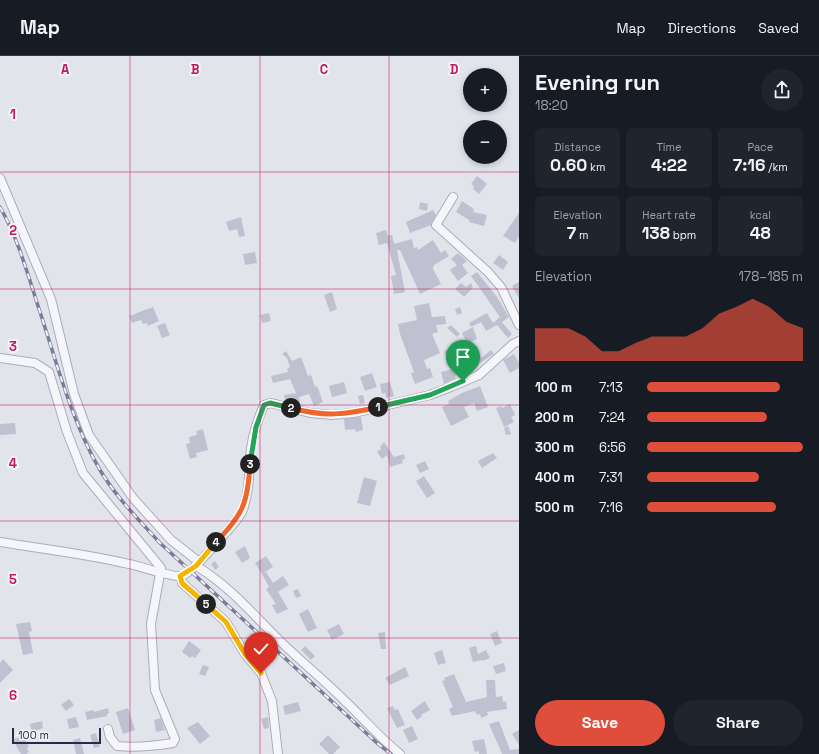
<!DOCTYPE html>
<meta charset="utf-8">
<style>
:root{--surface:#171b24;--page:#20242c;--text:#f1f3f6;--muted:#9ea1a6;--line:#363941;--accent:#de4e3b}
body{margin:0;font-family:"Space Grotesk",sans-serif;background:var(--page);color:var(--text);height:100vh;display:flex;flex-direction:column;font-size:15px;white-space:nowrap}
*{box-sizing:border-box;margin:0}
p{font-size:13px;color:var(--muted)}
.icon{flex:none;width:22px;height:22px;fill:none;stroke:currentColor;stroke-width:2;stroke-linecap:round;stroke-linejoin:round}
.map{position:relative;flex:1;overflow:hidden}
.details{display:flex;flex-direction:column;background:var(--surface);width:300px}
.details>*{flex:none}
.controls{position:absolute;left:463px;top:12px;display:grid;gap:8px}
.controls a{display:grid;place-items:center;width:44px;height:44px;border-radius:50%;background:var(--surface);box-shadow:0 2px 6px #0003;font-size:20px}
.scale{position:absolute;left:12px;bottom:10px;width:89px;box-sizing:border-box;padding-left:4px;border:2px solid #282b47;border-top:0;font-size:11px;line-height:14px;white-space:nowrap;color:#282b47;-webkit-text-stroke:3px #f3f4f9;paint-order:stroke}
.pin{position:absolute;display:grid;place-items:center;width:34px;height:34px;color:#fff;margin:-41px -17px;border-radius:50% 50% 50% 0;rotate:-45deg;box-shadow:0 0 4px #0007}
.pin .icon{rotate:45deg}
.km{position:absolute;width:20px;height:20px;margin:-10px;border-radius:50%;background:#222;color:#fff;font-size:11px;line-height:20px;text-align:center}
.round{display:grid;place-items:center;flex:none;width:42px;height:42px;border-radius:21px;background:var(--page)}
.overview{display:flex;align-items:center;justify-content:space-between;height:68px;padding:0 16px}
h1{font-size:22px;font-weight:700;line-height:30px}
.figures{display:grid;grid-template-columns:repeat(3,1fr);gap:6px;height:68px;padding:4px 16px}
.figures div{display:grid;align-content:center;border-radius:6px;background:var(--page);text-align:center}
.figures b{font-size:17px;font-weight:700}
.figures small{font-size:11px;font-weight:400}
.figures p{font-size:11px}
.chart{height:112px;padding:8px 16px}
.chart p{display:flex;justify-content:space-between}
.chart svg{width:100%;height:72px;margin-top:4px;fill:var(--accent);opacity:.7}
.button{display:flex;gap:8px;margin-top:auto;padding:8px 16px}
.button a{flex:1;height:46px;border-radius:24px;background:var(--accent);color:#fff;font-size:16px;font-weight:700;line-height:46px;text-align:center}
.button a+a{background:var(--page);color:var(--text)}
ul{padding:0 16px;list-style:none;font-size:13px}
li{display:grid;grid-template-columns:64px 48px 1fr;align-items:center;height:30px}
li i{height:10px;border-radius:5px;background:var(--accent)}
header{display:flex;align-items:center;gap:24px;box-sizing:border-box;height:56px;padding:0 20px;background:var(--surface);border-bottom:1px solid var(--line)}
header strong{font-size:19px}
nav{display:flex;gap:22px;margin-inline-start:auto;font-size:14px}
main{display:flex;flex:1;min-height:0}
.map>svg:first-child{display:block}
.building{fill:#bfc1d0}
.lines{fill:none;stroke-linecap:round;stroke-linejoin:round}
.minor-casing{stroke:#aaacba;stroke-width:10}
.minor{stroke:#f6f6fa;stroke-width:8}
.rail-casing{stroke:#7a7d98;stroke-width:3.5}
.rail{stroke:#f3f4f9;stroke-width:2;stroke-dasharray:6;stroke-linecap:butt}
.split-1-casing{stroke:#fff;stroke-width:8}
.split-2-casing{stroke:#fff;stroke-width:8}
.split-3-casing{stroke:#fff;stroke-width:8}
.split-4-casing{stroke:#fff;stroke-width:8}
.split-5-casing{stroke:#fff;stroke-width:8}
.split-6-casing{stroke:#fff;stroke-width:8}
.split-1{stroke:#22a559;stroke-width:5}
.split-2{stroke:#f0652b;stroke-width:5}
.split-3{stroke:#22a559;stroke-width:5}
.split-4{stroke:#f0652b;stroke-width:5}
.split-5{stroke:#f5b400;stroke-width:5}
.split-6{stroke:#f5b400;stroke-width:5}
.grid{fill:none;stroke:#c2185b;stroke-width:1;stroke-opacity:0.55}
.grid-label{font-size:13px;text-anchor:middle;font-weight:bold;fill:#c2185b;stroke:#f3f4f9;stroke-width:4;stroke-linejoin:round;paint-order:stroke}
</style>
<header>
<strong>Map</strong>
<nav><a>Map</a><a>Directions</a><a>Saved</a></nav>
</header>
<main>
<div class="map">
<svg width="519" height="698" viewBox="0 0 519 698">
<rect width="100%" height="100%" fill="#e2e4ec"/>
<!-- building -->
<g class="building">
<polygon points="477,120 487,128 479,138 473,133 474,130 471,128"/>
<polygon points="462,145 474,153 473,156 487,159 484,170 469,166 469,164 456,156"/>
<polygon points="420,146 428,148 427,155 419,153"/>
<polygon points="433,154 436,159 431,169 410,177 406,166"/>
<polygon points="519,157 519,180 515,187 503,180"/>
<polygon points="241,161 245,180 239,181 237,173 229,175 226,166"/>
<polygon points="386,174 388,180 392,179 394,188 412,183 414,192 417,191 418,194 433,184 441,197 445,194 449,200 434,209 433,213 441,228 420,238 400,194 397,194 405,236 394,238 391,220 396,219 387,187 379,189 376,177"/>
<polygon points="255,196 257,207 245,209 243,198"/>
<polygon points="458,197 467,205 462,209 468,217 458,225 450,214 457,209 451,203"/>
<polygon points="499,199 508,206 503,214 493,207"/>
<polygon points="477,216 497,241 509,261 502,266 512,278 508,282 497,269 486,275 481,266 471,271 469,267 487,257 493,267 500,261 471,220"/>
<polygon points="519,226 519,242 512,230"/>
<polygon points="461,227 466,231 471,227 473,232 464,241 455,233"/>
<polygon points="332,236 337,253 330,256 324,239"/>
<polygon points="429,247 432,261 445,260 446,268 436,269 438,276 432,278 440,297 424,304 427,313 430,312 433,321 415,328 411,317 414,316 400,278 398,268 417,264 414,250"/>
<polygon points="153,251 159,265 148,270 147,267 143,268 141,264 132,267 129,260"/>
<polygon points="460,251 462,257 457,259 455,253"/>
<polygon points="269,257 271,265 262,267 260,259"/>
<polygon points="165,267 170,279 162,282 157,270"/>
<polygon points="451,269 460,278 457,281 447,272"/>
<polygon points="473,271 477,283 467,288 462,277"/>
<polygon points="456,286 472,306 455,320 456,323 444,328 441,316 457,312 444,296"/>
<polygon points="476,293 481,302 491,294 494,298 475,310 473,308 475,306 471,296"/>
<polygon points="286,295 292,305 301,301 308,320 311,319 315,331 317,330 323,346 314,350 309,338 299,341 300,347 295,347 285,345 284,339 296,337 290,323 273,327 271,320 288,316 287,313 290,311 287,302 282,298"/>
<polygon points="514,298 519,307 519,312 510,317 503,304"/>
<polygon points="372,317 377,331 365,335 360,321"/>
<polygon points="344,326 347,337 332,341 329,330"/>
<polygon points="390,326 394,340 386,342 385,337 382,338 380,328"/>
<polygon points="480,330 488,351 477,355 474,347 464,351 469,361 451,370 442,351 449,348 448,345 462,337"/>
<polygon points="363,339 365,347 360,348 358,340"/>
<polygon points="510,348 515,359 511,361 514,366 504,371 496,352 501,350 502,352"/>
<polygon points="361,361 363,374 356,376 355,373 345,374 344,363"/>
<polygon points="15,367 16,378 0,379 0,368"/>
<polygon points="508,370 511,378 506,379 504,372"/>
<polygon points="203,373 208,394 196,397 197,401 190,403 186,388 190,387 189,381 197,379 196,375"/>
<polygon points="384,386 394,401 404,398 405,403 402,404 403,407 390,411 387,399 382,403 377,396 381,393 380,391"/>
<polygon points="493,397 497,402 482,412 478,405"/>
<polygon points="425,405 429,413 420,417 416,409"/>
<polygon points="424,420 435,437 427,442 416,425"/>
<polygon points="364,421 377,425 370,450 357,447"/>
<polygon points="245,490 250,502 242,507 235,496"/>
<polygon points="266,500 273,511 262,518 255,507"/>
<polygon points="215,505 219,511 215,514 211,508"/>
<polygon points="266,516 273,527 283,520 289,529 278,536 288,553 277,558 272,549 276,548 266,533 269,531 262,518"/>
<polygon points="298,533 301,540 296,542 293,535"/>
<polygon points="308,553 317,572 308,576 299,558"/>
<polygon points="30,566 32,575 29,576 33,597 23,599 16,568"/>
<polygon points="339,568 344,578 332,584 327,574"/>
<polygon points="497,575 502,587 495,590 490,578"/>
<polygon points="385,576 386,593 381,593 378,577"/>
<polygon points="189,585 201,594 195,602 192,600 190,602 182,596"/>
<polygon points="305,590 315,600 311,604 301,594"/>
<polygon points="476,590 478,598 486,594 490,602 483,605 482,604 473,606 469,592"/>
<polygon points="442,594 446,607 438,609 434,597"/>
<polygon points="3,603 13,614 0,627 0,607"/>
<polygon points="504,607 506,615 496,618 493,610"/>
<polygon points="203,609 209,611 205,620 199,618"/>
<polygon points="405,611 409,620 390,629 385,622"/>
<polygon points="454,618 466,646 487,641 486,624 495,624 496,641 502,640 503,646 506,645 507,653 487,656 488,659 481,662 480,658 477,659 475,655 452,660 449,653 453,651 442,625 445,624 444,622"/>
<polygon points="69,643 74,649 66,655 61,649"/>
<polygon points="425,645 430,654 421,659 422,660 417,664 411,655"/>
<polygon points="298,646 301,655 285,659 283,650"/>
<polygon points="393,650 395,654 398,653 405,669 397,672 387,652"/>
<polygon points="108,652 109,657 107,658 107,660 87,664 85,656 94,654 94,656"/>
<polygon points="128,652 135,674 123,678 116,656"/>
<polygon points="76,661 79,671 69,673 67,663"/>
<polygon points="268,661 269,672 264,673 261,663"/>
<polygon points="161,662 165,674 156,676 154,664"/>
<polygon points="42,665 43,672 32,676 30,668"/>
<polygon points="499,665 510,694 519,693 519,698 502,698 489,668"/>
<polygon points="198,666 210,680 200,688 187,672"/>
<polygon points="412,670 418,683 409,687 403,674"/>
<polygon points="519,674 519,689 512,678"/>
<polygon points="96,677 100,691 94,692 90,679"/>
<polygon points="23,679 29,691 27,692 29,696 26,698 21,698 19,695 13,684"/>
<polygon points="328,679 340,691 333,698 329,698 319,688"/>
<polygon points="80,682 84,698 76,698 73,684"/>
<polygon points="484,683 487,698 479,698 479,695 475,696 472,685"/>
</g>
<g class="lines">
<!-- minor casing -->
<g class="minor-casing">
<g id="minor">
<polyline points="0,122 51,243 74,338 89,379 133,442 171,484 199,506"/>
<polyline points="453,141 436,169 488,216 501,231 519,269"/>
<path d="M0,302L35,307L49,316L67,376L83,417L161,512L151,568L155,634L175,683L173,687C154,690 136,692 117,690L110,681L108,673"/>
<path d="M0,486C43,493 87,498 129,508C141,510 172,522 182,520C191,518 237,465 242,456C249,439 249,420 250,402C251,384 257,365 264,349L271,347L310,357L332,359L354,357L430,339L451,331L479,319L513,288L519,285"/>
<path d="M196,510C227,528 250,555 276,581C298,603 323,623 345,645C364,663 380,682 400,698"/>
<polyline points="181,520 182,527 226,566 245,598 261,617 272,645 278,698"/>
</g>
</g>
<!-- minor -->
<use href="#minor" class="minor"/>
<!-- rail casing -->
<g class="rail-casing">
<path id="rail" d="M0,151C19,184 29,223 41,259C58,311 72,366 100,414C116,441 139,464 160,487L377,687L391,698"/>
</g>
<!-- rail -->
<use href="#rail" class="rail"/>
</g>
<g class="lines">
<!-- split-1 casing -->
<g class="split-1-casing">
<polyline id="split-1" points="378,351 430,339 463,325"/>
</g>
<!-- split-2 casing -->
<g class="split-2-casing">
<path id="split-2" d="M291,352C324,361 346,359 378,351"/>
</g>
<!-- split-3 casing -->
<g class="split-3-casing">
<polyline id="split-3" points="250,408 256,371 264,349 270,347 291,352"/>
</g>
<!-- split-4 casing -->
<g class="split-4-casing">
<path id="split-4" d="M216,486C243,459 248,446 250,408"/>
</g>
<!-- split-5 casing -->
<g class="split-5-casing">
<polyline id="split-5" points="206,548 182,527 180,520 196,510 216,486"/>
</g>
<!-- split-6 casing -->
<g class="split-6-casing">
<polyline id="split-6" points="206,548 226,566 245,598 261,617"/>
</g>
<!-- split-1 -->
<use href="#split-1" class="split-1"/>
<!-- split-2 -->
<use href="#split-2" class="split-2"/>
<!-- split-3 -->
<use href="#split-3" class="split-3"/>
<!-- split-4 -->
<use href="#split-4" class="split-4"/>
<!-- split-5 -->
<use href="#split-5" class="split-5"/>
<!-- split-6 -->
<use href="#split-6" class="split-6"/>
</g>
<!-- grid -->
<path class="grid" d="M130,0V698M260,0V698M389,0V698M0,116H519M0,233H519M0,349H519M0,465H519M0,582H519"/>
<g class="grid-label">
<text x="65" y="18">A</text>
<text x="195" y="18">B</text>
<text x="324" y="18">C</text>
<text x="454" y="18">D</text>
<text x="13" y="63">1</text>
<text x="13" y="179">2</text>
<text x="13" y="295">3</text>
<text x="13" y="412">4</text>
<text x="13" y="528">5</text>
<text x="13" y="644">6</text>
</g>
</svg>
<div class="controls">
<a>+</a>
<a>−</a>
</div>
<div class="scale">100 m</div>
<div class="pin" style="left:463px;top:325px;background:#1e9e55"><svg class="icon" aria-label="arrive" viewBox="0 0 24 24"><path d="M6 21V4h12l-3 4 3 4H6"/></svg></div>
<div class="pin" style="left:261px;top:617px;background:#d93025"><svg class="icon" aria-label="check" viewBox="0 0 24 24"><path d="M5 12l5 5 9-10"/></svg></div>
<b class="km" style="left:378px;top:351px">1</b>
<b class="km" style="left:291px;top:352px">2</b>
<b class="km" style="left:250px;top:408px">3</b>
<b class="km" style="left:216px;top:486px">4</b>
<b class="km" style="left:206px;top:548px">5</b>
</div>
<section class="details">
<div class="overview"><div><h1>Evening run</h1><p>18:20</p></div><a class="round"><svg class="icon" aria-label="share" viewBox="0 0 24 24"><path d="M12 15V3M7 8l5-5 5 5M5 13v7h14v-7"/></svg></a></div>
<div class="figures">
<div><p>Distance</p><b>0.60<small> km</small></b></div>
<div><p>Time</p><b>4:22</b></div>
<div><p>Pace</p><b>7:16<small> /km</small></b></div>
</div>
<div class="figures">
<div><p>Elevation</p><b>7<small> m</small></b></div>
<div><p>Heart rate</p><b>138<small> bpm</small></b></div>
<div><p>kcal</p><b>48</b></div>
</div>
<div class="chart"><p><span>Elevation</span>178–185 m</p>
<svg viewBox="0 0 160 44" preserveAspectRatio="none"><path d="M0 44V24L10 24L20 24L30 29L40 38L50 38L60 33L70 29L80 29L90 29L100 24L110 15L120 11L130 6L140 11L150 20L160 24V44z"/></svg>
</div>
<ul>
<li><b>100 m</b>7:13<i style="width:85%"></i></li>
<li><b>200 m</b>7:24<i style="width:77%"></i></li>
<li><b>300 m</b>6:56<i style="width:100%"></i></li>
<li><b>400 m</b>7:31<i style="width:72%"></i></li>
<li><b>500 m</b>7:16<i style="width:83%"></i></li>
</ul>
<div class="button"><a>Save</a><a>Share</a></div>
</section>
</main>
